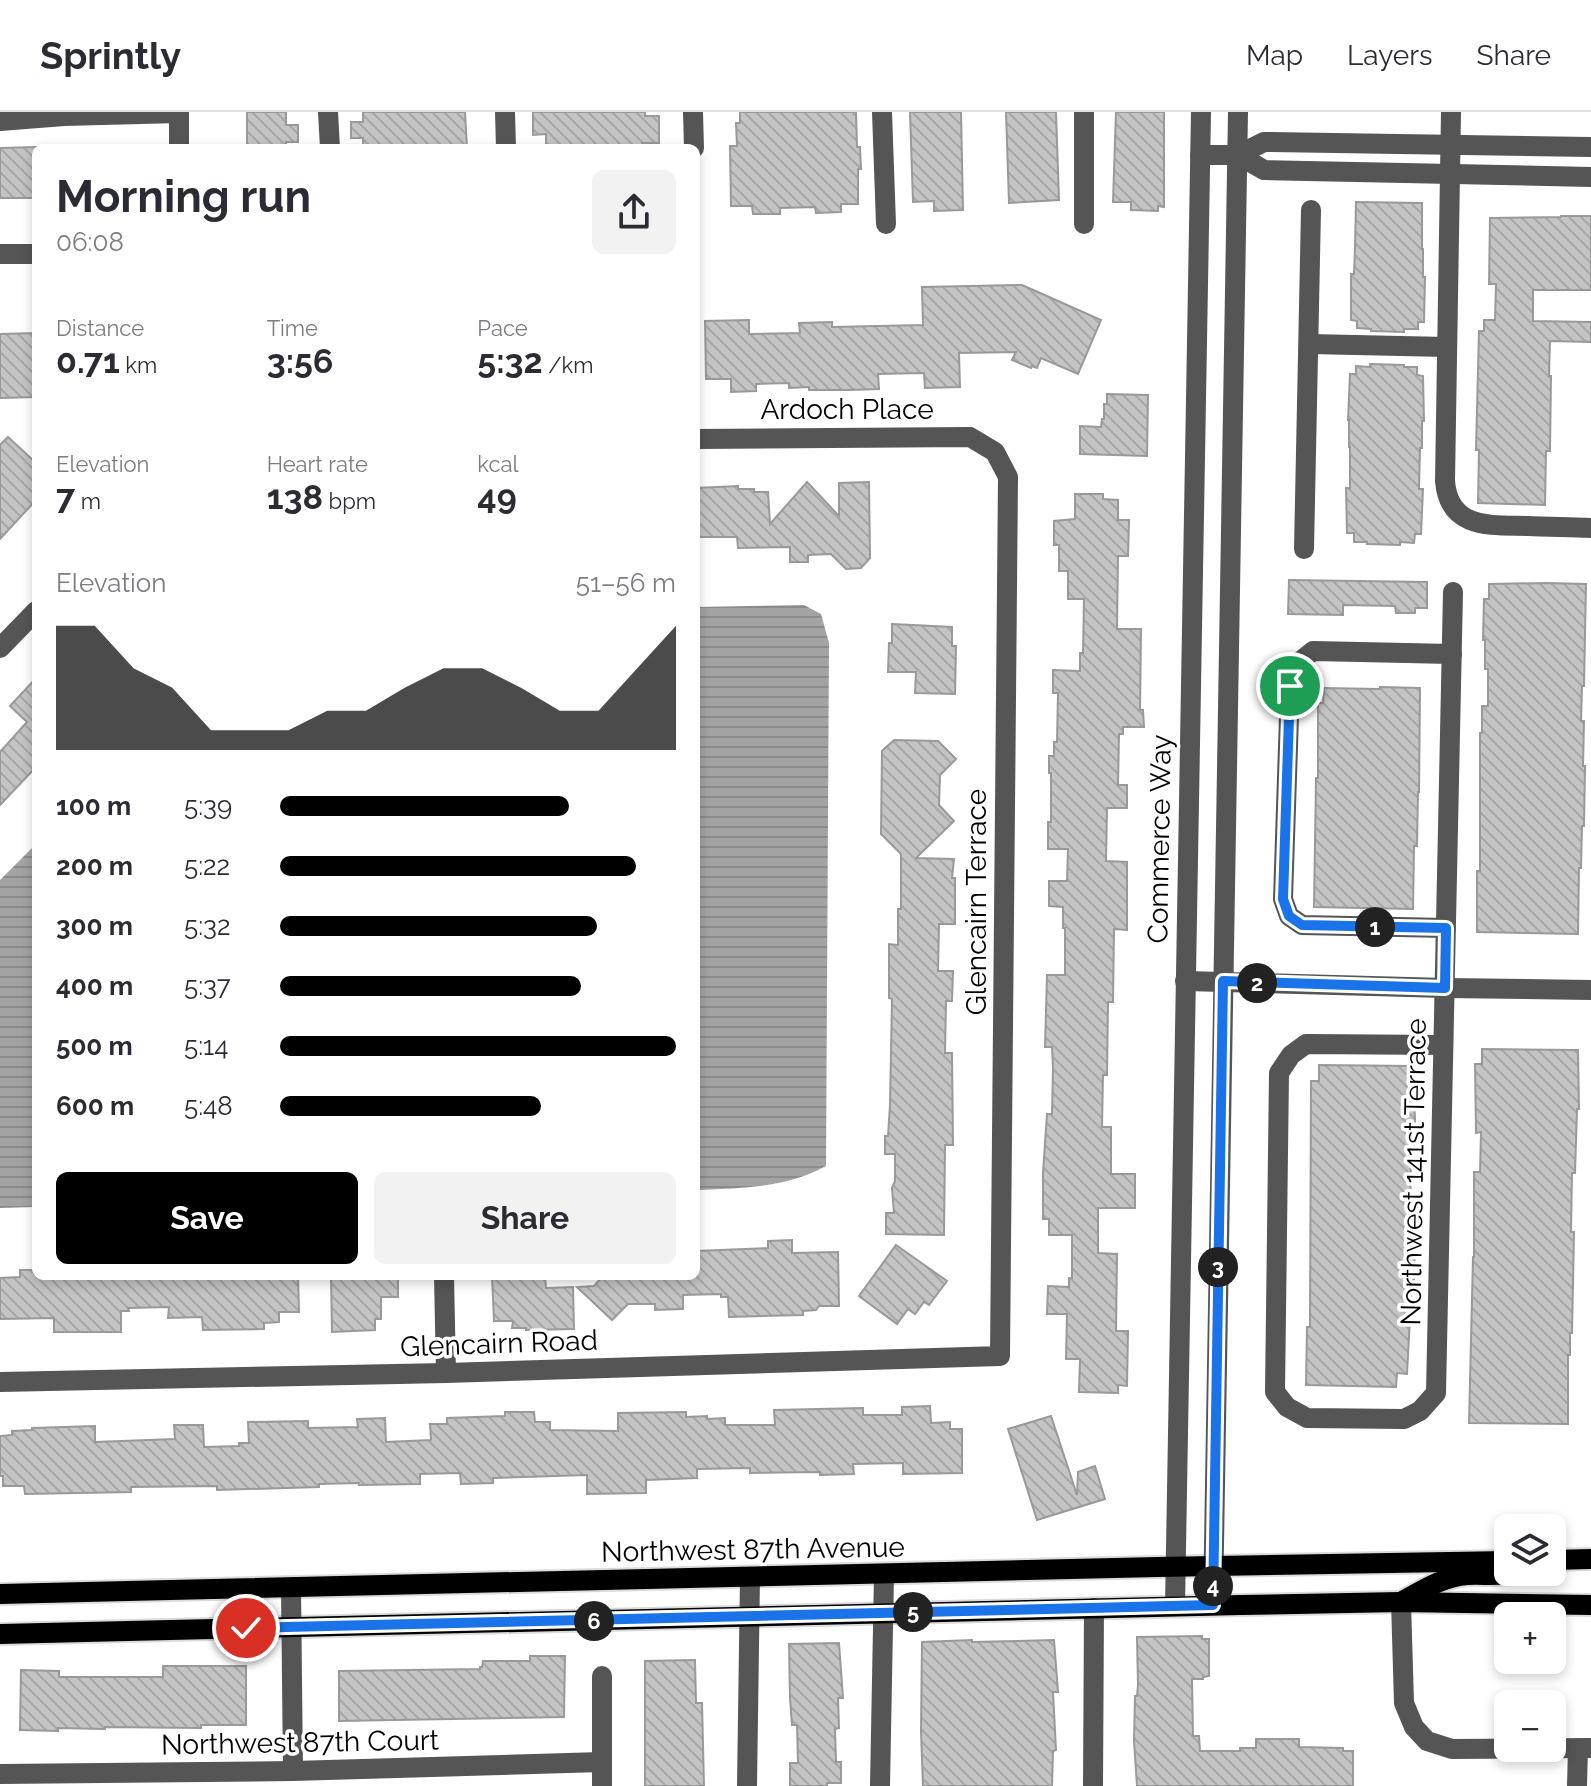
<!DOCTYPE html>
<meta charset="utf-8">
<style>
:root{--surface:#fff;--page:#f2f2f3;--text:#2b2b33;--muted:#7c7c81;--line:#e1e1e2;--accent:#000}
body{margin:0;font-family:Raleway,sans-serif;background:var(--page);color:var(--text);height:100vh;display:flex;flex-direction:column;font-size:30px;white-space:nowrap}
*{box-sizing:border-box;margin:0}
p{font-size:26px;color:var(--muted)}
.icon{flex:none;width:44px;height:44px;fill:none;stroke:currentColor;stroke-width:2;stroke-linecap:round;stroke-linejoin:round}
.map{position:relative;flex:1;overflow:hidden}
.details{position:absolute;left:32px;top:32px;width:668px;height:1136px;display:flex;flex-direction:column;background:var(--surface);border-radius:12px;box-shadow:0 4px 12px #0003}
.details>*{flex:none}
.controls{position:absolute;left:1494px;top:1402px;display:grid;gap:16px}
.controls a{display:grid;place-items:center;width:72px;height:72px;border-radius:12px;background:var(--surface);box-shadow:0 4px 12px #0003;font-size:40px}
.pin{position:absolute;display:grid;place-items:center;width:68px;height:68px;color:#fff;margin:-34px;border:4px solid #fff;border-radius:50%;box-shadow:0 2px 8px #0007}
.km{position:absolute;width:40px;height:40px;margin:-20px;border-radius:50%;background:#222;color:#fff;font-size:22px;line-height:40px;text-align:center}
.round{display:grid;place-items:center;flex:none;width:84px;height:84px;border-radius:12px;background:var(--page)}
.headline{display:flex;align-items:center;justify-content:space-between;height:136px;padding:0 24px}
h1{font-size:44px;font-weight:700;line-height:60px}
.metrics{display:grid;grid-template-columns:repeat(3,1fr);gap:12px;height:136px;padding:8px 24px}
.metrics div{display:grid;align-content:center}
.metrics b{font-size:34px;font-weight:700}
.metrics small{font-size:22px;font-weight:400}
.metrics p{font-size:22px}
.chart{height:224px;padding:16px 24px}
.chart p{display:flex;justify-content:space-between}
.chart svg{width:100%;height:144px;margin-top:8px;fill:var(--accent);opacity:.7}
.action{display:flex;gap:16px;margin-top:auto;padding:16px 24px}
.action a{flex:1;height:92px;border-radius:12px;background:var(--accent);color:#fff;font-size:32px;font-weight:700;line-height:92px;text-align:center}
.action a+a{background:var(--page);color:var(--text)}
ul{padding:0 24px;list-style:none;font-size:26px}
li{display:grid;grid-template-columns:128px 96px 1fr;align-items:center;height:60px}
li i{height:20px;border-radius:10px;background:var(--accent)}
header{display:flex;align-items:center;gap:48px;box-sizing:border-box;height:112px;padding:0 40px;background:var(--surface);border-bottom:2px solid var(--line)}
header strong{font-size:38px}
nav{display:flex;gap:44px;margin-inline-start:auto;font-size:28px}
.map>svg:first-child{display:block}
.water{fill:url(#water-rules)}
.building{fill:url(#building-back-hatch);stroke:#999;stroke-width:2}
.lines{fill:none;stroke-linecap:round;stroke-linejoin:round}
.major-casing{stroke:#dbdbdb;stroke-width:24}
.minor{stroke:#555;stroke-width:20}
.major{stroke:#000;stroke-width:20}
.route-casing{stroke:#fff;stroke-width:16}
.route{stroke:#1a73e8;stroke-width:10}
.labels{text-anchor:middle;stroke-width:7;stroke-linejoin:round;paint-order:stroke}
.street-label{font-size:28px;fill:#000;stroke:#fff}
</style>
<header>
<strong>Sprintly</strong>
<nav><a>Map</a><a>Layers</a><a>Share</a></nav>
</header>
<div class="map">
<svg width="1591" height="1674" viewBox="0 0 1591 1674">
<defs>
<pattern id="water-rules" width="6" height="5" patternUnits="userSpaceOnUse" patternTransform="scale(2)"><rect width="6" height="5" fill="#a3a3a3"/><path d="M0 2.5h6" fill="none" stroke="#8b8b8b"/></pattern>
<pattern id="building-back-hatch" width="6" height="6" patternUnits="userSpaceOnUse" patternTransform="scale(2)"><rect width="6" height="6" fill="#c4c4c4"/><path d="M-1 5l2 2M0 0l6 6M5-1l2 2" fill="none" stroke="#a7a7a7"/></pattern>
</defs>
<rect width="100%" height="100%" fill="#fff"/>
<!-- water -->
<g class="water">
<path d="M804,493L821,502L829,531L826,1054C786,1076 744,1076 700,1078L696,1077V495Z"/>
<polygon points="36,732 36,1095 0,1096 0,768"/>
</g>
<!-- building -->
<g class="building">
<polygon points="247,0 286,0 286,13 298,13 298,30 286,30 286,36 247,36"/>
<polygon points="363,0 465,0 467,36 363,36 363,26 351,26 351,10 363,10"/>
<polygon points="533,0 645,0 645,4 659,4 659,31 642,31 642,36 546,36 546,22 533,23"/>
<polygon points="740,0 856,0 857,35 860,35 861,57 858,57 858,92 841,92 841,100 816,101 815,95 780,96 780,102 753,102 752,94 731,94 730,34 737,34 736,11 740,11"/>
<polygon points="910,0 961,0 963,98 934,99 934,89 913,90"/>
<polygon points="1006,0 1056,0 1059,88 1009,91"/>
<polygon points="1116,0 1164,0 1164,95 1158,94 1158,99 1131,98 1131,90 1113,90"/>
<polygon points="36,35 36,86 0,86 0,36"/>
<polygon points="1356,90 1422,91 1422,137 1423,137 1423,165 1425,165 1424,210 1418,210 1418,217 1404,217 1404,220 1371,219 1371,217 1357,216 1357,209 1351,208 1351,162 1354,162 1355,136"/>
<polygon points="1561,104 1591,104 1591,178 1533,178 1533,209 1591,210 1591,230 1550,229 1549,264 1551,264 1550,339 1546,339 1545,393 1478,391 1479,338 1476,338 1479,219 1484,219 1484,208 1495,208 1496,172 1489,172 1490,106 1561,105"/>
<polygon points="1022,173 1101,208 1078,262 1041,246 1037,256 1032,254 1031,256 1012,248 1016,240 959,241 960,275 925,276 924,261 878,262 879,277 849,278 809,278 809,275 789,276 789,271 756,272 756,279 731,280 731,267 706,267 705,209 749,208 749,222 800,221 799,211 832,210 832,215 923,213 922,175"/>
<polygon points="36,221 36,285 0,286 0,222"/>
<polygon points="1370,252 1404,253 1404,255 1417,255 1417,263 1423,264 1424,309 1422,309 1422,336 1420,336 1419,377 1423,377 1421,422 1415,422 1414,431 1400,430 1400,433 1367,432 1367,430 1354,430 1354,421 1347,421 1346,376 1350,376 1350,335 1349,335 1349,308 1348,308 1350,262 1356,262 1356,254 1370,255"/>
<polygon points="1107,282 1148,283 1147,344 1080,342 1080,314 1101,315 1102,307 1104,307 1104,292 1107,292"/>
<polygon points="8,325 36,351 36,388 0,427 0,333"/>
<polygon points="807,370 839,404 839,371 869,370 870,446 861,456 846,457 831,442 808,443 808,450 790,450 790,435 738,436 737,425 696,425 696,376 738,374 738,377 754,377 754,380 768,380 770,412"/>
<polygon points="1075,382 1103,382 1103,387 1118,388 1118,408 1129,408 1128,444 1118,444 1117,517 1141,517 1140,598 1143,598 1144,615 1123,615 1123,622 1119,622 1118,673 1127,673 1127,696 1107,696 1106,749 1127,750 1127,818 1114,817 1113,890 1108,890 1107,963 1103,963 1102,1015 1111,1015 1111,1062 1135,1062 1135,1096 1098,1096 1098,1141 1117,1142 1116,1219 1128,1219 1127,1274 1118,1273 1118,1281 1079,1280 1080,1247 1066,1247 1067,1202 1047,1202 1048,1174 1069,1175 1069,1166 1072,1166 1072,1123 1049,1123 1049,1107 1043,1107 1043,1061 1047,1002 1052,1002 1053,956 1052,935 1045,935 1047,863 1065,863 1065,816 1063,816 1063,795 1049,794 1049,769 1067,769 1068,737 1048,737 1048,710 1051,710 1051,661 1049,661 1049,644 1054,644 1054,630 1057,630 1058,581 1053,581 1053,558 1080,559 1080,541 1083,541 1084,487 1068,487 1068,459 1059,459 1059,433 1054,433 1054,409 1075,407"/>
<polygon points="1289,468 1427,470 1427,496 1415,496 1415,501 1396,501 1395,494 1343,493 1343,503 1288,502"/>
<polygon points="1547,471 1586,472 1584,574 1582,574 1581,609 1584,609 1583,654 1585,654 1584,714 1582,714 1581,756 1579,756 1578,822 1477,820 1477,759 1480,759 1480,621 1482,621 1482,594 1488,594 1488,557 1485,557 1485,528 1483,528 1484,487 1489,487 1489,472"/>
<polygon points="892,512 952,515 952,534 956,534 955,582 915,581 916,560 888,560 889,531 892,531"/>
<polygon points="36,566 36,655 0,693 0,640 27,610 10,594"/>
<polygon points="1380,575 1420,576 1419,680 1418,680 1417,734 1414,734 1413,797 1314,795 1316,666 1318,666 1318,591 1323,591 1324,576 1380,577"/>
<polygon points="894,628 938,629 956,647 940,663 939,693 954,709 916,746 954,747 952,766 955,766 955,812 939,812 938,859 953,859 952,889 946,889 945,941 952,941 953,1033 945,1033 944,1123 886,1122 886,1101 894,1101 892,1076 895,1069 895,1042 885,1042 885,1024 888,1024 890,993 892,887 889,886 889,832 898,833 898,797 901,797 901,742 881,722 882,639"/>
<polygon points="1482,937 1578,938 1579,997 1577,997 1575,1061 1572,1061 1571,1120 1574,1120 1572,1221 1570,1221 1570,1243 1568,1243 1568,1312 1469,1311 1473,1145 1474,1145 1474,1060 1480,1060 1481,1020 1476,1021 1475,952 1482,952"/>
<polygon points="1319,953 1412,954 1412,981 1414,981 1415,1007 1414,1029 1411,1029 1410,1136 1415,1136 1414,1168 1412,1168 1407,1262 1397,1261 1396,1275 1306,1273 1307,1215 1310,1215 1311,969 1319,969"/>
<polygon points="792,1128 792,1141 838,1140 839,1194 819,1194 816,1198 803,1199 803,1203 729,1205 728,1185 721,1185 721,1182 683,1183 683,1197 655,1198 655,1192 628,1192 612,1208 577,1175 594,1174 603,1164 696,1164 696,1139 768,1136 768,1129"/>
<polygon points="896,1133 947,1169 929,1193 924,1190 915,1202 908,1197 897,1212 859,1184"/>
<polygon points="20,1158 36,1158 36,1164 298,1164 299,1200 279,1200 279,1210 264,1211 264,1217 203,1218 202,1205 168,1206 169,1195 128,1196 129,1199 121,1199 121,1220 54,1220 54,1206 0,1207 0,1166 20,1165"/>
<polygon points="331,1164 398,1164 398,1185 381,1185 381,1207 375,1207 375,1218 332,1220"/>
<polygon points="492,1164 545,1164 546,1176 573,1175 574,1217 526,1218 526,1216 512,1216 513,1209 494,1209"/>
<polygon points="930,1294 931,1311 950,1310 950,1317 962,1317 962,1361 903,1362 903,1351 853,1352 854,1362 820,1363 820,1360 750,1361 750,1356 697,1357 697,1366 646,1368 646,1381 587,1382 587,1363 493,1366 493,1371 461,1372 460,1361 420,1362 420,1372 359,1373 359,1371 319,1372 319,1375 217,1378 217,1374 131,1375 131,1380 25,1382 24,1374 3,1374 3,1364 0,1364 0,1324 12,1323 12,1319 32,1318 32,1316 95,1314 95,1330 175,1327 174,1313 203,1313 204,1335 239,1334 239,1331 249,1331 248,1310 308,1309 308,1316 358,1315 357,1307 385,1306 386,1330 431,1328 430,1312 447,1312 447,1306 505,1304 505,1300 534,1300 535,1310 550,1310 550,1318 618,1319 618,1301 686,1300 686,1305 707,1304 707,1307 725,1306 725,1313 775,1313 774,1298 863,1296 863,1303 902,1303 902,1295"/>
<polygon points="1051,1304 1077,1383 1078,1360 1095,1354 1105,1387 1037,1408 1008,1317"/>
<polygon points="1202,1524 1202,1527 1209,1527 1209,1564 1203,1565 1203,1567 1192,1567 1193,1624 1199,1624 1200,1639 1240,1639 1240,1636 1256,1636 1256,1627 1299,1627 1299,1635 1343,1636 1343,1639 1353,1639 1353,1674 1137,1674 1134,1629 1135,1584 1137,1584 1138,1573 1137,1525"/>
<polygon points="972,1528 972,1530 1054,1528 1058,1580 1053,1580 1056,1638 1053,1639 1052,1674 923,1674 921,1619 922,1530"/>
<polygon points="839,1531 843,1586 838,1586 839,1616 835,1617 836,1650 841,1650 841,1671 827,1671 827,1674 790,1674 790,1651 798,1651 797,1613 792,1613 790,1586 789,1532"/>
<polygon points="530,1544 565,1544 564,1605 339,1609 339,1559 480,1557 480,1555 482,1555 483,1549 530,1549"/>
<polygon points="695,1548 696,1591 702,1591 704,1674 645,1674 645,1549"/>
<polygon points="163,1554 246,1554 246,1613 201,1613 201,1616 105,1615 105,1617 58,1616 58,1619 20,1618 21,1558 59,1559 59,1565 163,1565"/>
</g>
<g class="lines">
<!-- major casing -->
<g class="major-casing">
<g id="major">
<polyline points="1552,1448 1591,1447"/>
<polyline points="0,1482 1158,1455 1508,1449"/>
<path d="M1401,1490C1423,1478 1442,1465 1467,1463C1484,1462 1502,1465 1519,1460"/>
<polyline points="0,1522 1241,1493 1401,1490 1591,1493"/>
</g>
</g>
<!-- minor -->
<g class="minor">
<polyline points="179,0 179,36"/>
<polyline points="328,0 330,36"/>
<polyline points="505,0 506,36"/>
<polyline points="693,0 694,36"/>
<polyline points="882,0 886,112"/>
<path d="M1451,0L1445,369C1449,418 1491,413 1528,414C1549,415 1570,415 1591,416"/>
<polyline points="0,9 64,4 179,1"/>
<polyline points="1200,43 1238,43 1264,30 1591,35"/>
<polyline points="1238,43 1264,58 1591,65"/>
<polyline points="1084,112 1084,0"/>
<polyline points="0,142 36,142"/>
<polyline points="1309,232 1447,235"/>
<polyline points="1304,437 1311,98"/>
<polyline points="0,536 36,499"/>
<polyline points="1446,816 1302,813 1289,804 1283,787 1290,574 1298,551 1313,539 1452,542"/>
<polyline points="1185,869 1445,876 1591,878"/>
<polyline points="1443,933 1306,932 1291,943 1279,961 1275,1280 1287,1295 1307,1306 1404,1307 1420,1299 1436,1281 1453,480"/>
<polyline points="444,1164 446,1261"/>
<polyline points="0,1270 446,1261 1000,1244 1008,365 995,340 970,325 696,327"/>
<polyline points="291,1476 293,1659"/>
<polyline points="1401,1490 1404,1591 1414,1615 1427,1629 1452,1637 1591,1636"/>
<polyline points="1213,1493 1238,0"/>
<polyline points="1175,1494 1201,0"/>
<polyline points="0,1662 293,1659 602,1650"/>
<polyline points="602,1674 602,1564"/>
<polyline points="747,1674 750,1465"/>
<polyline points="880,1674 884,1462"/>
<polyline points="1093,1674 1094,1496"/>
<polyline points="1577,1674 1578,1636"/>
</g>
<!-- major -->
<use href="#major" class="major"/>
</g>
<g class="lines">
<!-- route casing -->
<g class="route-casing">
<polyline id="route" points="246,1516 1213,1493 1223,869 1445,876 1446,816 1302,813 1289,804 1283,787 1290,574"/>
</g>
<!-- route -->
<use href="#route" class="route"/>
</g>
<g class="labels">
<!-- street labels -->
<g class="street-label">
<text x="847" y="307">Ardoch Place</text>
<text transform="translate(1159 727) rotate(-89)" y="10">Commerce Way</text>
<text transform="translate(976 790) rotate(-90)" y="10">Glencairn Terrace</text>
<text transform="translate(1413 1060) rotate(-89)" y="10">Northwest 141st Terrace</text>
<text transform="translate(499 1231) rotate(-2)" y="10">Glencairn Road</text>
<text transform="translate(753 1437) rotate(-1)" y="10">Northwest 87th Avenue</text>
<text transform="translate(300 1630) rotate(-1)" y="10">Northwest 87th Court</text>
</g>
</g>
</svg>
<div class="controls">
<a><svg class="icon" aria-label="layers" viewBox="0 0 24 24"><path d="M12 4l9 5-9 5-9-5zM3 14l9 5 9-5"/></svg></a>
<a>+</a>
<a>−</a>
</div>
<div class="pin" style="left:1290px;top:574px;background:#1e9e55"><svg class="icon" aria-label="arrive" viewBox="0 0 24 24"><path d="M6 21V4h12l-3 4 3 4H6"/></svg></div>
<div class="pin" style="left:246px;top:1516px;background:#d93025"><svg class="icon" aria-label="check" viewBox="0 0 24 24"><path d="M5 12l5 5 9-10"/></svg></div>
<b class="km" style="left:1375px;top:815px">1</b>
<b class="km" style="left:1257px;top:871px">2</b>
<b class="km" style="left:1218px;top:1155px">3</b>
<b class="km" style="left:1213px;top:1474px">4</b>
<b class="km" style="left:913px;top:1500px">5</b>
<b class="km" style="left:594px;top:1509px">6</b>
<section class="details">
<div class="headline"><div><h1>Morning run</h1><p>06:08</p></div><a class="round"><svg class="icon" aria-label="share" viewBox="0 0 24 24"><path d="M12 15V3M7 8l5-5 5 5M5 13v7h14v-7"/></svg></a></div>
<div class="metrics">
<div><p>Distance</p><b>0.71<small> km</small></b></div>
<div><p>Time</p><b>3:56</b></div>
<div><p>Pace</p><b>5:32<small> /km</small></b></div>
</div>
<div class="metrics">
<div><p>Elevation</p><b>7<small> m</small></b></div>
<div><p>Heart rate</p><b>138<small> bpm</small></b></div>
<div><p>kcal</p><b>49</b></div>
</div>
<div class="chart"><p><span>Elevation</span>51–56 m</p>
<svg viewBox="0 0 160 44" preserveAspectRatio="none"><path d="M0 44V6L10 6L20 19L30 25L40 38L50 38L60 38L70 32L80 32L90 25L100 19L110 19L120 25L130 32L140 32L150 19L160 6V44z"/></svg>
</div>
<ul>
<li><b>100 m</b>5:39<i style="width:73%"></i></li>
<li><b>200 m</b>5:22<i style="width:90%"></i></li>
<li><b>300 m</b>5:32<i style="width:80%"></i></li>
<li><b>400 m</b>5:37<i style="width:76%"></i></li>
<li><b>500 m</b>5:14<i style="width:100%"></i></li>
<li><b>600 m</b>5:48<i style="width:66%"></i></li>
</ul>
<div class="action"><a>Save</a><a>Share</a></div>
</section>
</div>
